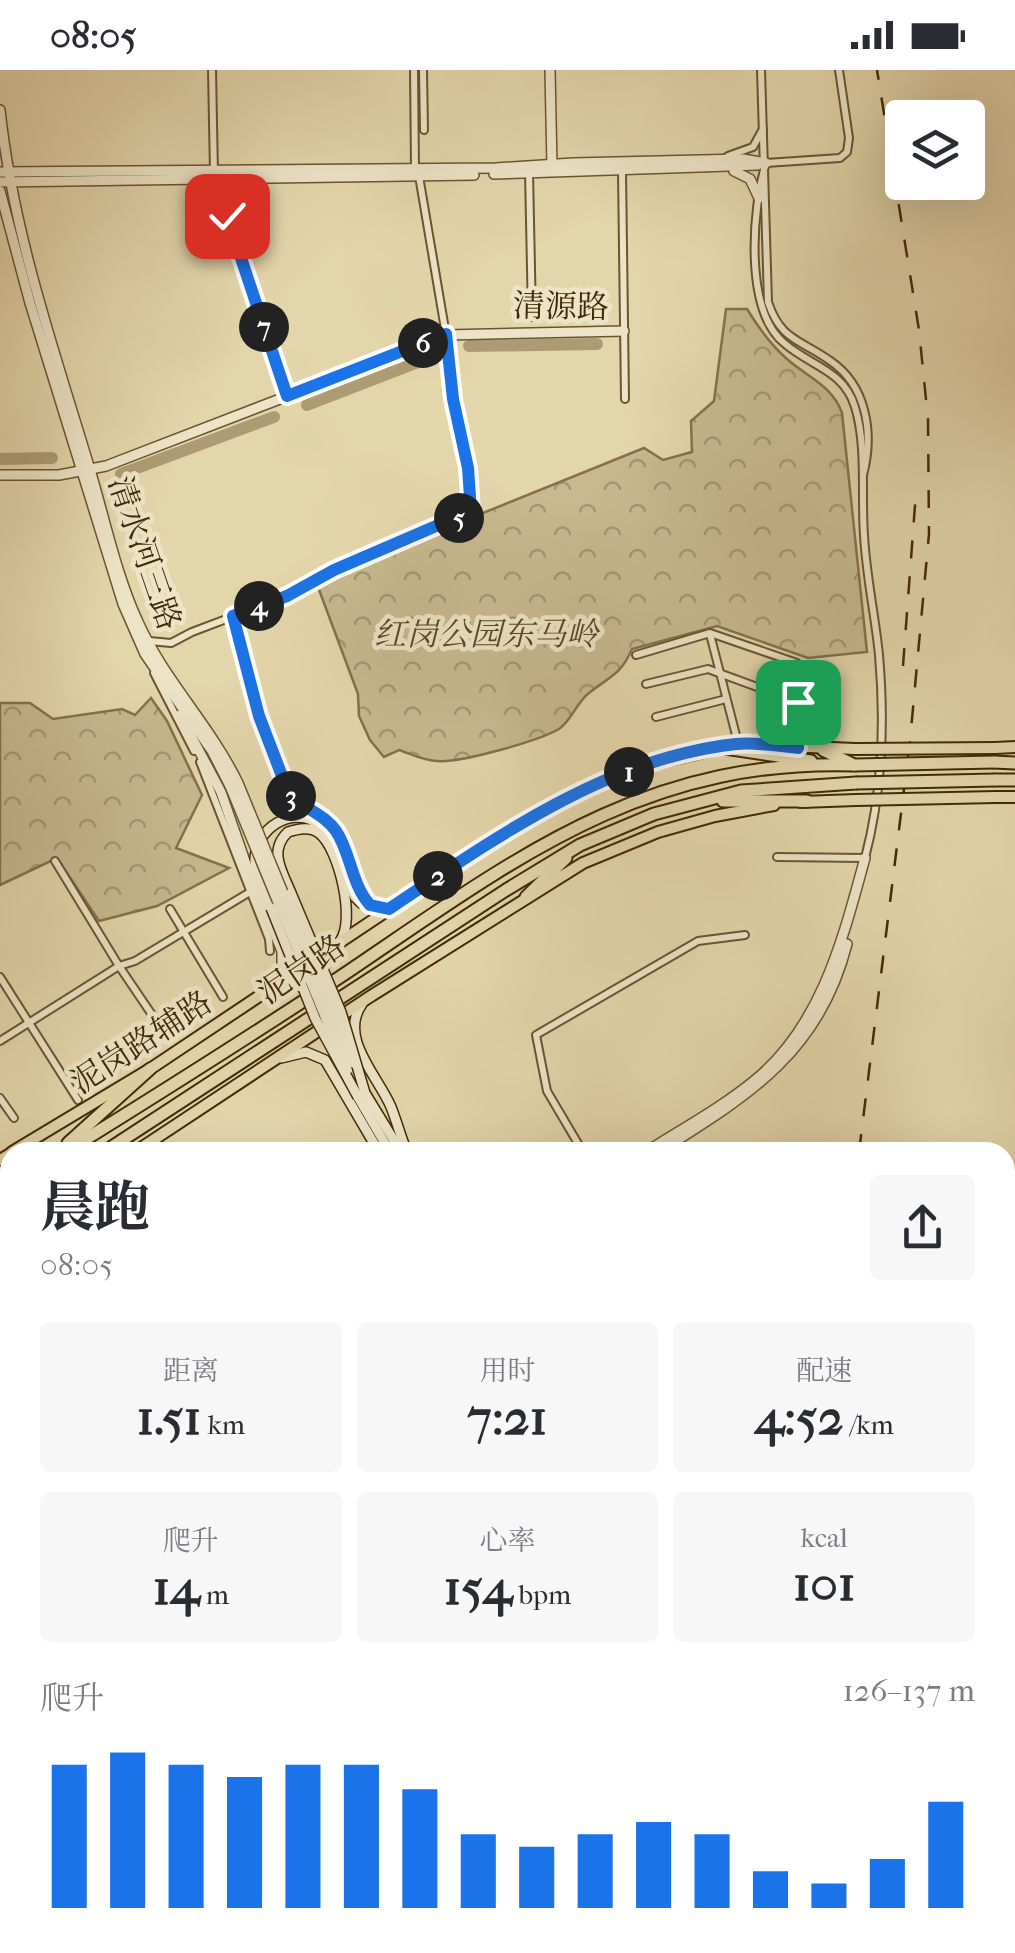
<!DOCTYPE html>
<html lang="zh">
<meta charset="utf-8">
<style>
:root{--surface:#fff;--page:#f7f7f7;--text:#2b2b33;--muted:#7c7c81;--accent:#1a73e8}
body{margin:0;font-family:"IM FELL French Canon","Noto Serif SC",serif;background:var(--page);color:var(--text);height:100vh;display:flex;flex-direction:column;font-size:38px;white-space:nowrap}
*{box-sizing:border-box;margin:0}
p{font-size:32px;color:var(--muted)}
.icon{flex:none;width:55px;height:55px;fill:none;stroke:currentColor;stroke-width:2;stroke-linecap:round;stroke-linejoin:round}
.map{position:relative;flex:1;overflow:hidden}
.drawer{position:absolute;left:0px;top:1072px;width:1015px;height:812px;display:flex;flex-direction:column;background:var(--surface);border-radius:30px 30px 0 0;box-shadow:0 10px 40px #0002}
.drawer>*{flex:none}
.buttons{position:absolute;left:885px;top:30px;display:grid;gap:20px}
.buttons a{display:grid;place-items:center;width:100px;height:100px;border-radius:10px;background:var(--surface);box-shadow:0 10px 40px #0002;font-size:50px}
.pin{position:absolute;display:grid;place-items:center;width:85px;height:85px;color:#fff;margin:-42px;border-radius:20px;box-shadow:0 5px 15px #0006}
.km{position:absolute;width:50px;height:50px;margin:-25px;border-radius:50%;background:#222;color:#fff;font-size:28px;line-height:50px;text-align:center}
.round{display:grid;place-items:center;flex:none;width:105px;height:105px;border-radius:10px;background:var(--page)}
.overview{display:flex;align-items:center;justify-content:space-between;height:170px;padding:0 40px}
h1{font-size:55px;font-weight:700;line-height:75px}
.metrics{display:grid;grid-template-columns:repeat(3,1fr);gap:15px;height:170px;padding:10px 40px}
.metrics div{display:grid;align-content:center;border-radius:10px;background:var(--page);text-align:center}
.metrics b{font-size:50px;font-weight:700}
.metrics small{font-size:28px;font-weight:400}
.metrics p{font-size:28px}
.chart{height:280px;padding:20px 40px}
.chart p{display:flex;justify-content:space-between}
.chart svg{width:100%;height:180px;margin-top:10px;stroke:var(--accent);stroke-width:6}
.status{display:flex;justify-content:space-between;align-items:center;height:70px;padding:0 50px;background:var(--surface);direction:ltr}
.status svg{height:28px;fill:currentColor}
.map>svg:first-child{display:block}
.park{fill:url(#park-crowns);stroke:#84724b;stroke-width:2.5}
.water{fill:url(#water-ripples);stroke:#826e48;stroke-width:2.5}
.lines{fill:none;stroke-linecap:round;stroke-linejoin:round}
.river{stroke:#ad9c73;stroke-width:12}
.minor-casing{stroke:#6a5530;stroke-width:10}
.tertiary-casing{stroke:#6a5530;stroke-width:12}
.secondary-casing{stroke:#412a07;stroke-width:12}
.primary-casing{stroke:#412a07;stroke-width:14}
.trunk-casing{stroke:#412a07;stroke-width:15}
.minor{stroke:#ede4c8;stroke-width:6}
.tertiary{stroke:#ede4c8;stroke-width:9}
.secondary{stroke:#ede4c8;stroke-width:9}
.primary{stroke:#e4d6ab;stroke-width:10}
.trunk{stroke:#e4d6ab;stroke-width:11}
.rail{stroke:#412a07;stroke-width:2.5;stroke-dasharray:18 18;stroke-linecap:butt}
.tertiary-bridge-casing{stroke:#6a5530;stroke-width:12;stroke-linecap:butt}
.secondary-bridge-casing{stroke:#412a07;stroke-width:12;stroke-linecap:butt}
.primary-bridge-casing{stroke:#412a07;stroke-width:14;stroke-linecap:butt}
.trunk-bridge-casing{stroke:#412a07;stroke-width:15;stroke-linecap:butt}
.tertiary-bridge{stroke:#ede4c8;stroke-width:9}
.secondary-bridge{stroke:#ede4c8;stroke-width:9}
.primary-bridge{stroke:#e4d6ab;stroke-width:10}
.trunk-bridge{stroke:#e4d6ab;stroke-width:11}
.route-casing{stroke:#fff;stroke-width:20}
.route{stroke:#1a73e8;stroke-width:12}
.labels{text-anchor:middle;stroke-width:9;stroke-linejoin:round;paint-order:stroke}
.street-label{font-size:32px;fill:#412a07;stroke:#ede4c8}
.park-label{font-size:32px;font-style:italic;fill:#5c4722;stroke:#ede4c8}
</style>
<div class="status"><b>08:05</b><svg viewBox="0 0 49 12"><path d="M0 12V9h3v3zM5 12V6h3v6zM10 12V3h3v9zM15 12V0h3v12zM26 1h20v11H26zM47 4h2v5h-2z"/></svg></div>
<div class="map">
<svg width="1015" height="1883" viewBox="0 0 1015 1883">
<defs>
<pattern id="park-crowns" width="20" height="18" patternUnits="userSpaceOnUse" patternTransform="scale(2.5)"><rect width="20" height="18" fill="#c8b98f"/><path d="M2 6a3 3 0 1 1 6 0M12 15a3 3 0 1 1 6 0" fill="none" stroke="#a49773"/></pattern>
<pattern id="water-ripples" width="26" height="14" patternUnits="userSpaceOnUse" patternTransform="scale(2.5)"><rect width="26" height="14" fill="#ad9c73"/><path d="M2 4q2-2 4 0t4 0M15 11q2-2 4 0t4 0" fill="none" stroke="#8e7f5c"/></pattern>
</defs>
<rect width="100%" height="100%" fill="#e4d6ab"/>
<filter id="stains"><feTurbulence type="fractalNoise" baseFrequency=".002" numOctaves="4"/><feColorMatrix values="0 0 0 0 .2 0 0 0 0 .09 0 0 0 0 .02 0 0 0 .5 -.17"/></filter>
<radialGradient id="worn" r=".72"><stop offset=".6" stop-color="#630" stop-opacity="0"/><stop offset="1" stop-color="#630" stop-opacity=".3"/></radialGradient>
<!-- park -->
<g class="park">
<path d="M726,239H747C758,257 771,275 787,289C807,307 833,316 842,343L867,582L808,588L717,556L632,579C620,606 610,606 589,623C577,632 571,651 559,659C538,671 461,693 437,691C425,691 411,684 399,680L384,687L370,670L359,646L358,624L318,517L339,504L411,472L644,378L663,390L692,382L691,351L714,331Z"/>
<polygon points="151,628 167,651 202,725 176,778 229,798 157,836 99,851 57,788 0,815 0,633 30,633 53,649 122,639 135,645"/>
</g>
<!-- water -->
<polygon class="water" points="1015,1560 1015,1883 988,1883 989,1875 1005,1875 1005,1611 1009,1580"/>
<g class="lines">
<!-- river -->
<g class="river">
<polyline points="469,276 597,274"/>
<polyline points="307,335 426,289"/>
<polyline points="0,389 52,388"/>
<polyline points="121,404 274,347"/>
</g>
<!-- minor casing -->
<g class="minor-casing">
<g id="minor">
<polyline points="212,0 214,104"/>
<polyline points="423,0 424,60"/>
<path d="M761,0L768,232C781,271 800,269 829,290C867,315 874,363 863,405"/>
<polyline points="728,86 753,77 763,59"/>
<path d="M766,93C752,138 744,240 784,273C810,296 844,300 855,337C867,376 861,425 864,465C866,505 875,545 879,585C885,653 882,723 865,788L777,787"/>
<polyline points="766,93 840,88 847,82 849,68 839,0"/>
<polyline points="622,101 625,329"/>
<polyline points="529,102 532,247"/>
<polyline points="710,564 738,673"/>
<polyline points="149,571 171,573 192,562 287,526 335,500 471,441 473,428 468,398 453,329 446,265 419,106 415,99 414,0"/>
<polyline points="636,585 710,563 797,593"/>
<polyline points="154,603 194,681"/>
<polyline points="646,614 708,599 798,632 797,678"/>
<polyline points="656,647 726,629"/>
<polyline points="200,692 269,869 270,881"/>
<polyline points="55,791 119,896 163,961"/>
<polyline points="170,839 223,927"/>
<polyline points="0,907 78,1030"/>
<polyline points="0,971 119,896 135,891 250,822"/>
<polyline points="0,1028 14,1048"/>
<polyline points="583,1082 547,1021 536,965 698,871 745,865"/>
<polyline points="0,1613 10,1613"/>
<polyline points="282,1875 282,1883"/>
<polyline points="621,1883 622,1875"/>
<polyline points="914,1883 915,1875"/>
</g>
</g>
<!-- tertiary casing -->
<g class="tertiary-casing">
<g id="tertiary">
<polyline points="550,0 552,97"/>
<path d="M0,40C13,162 53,277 88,393C104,445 115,502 138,552C164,610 210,655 238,713"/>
<polyline points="734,101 750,109 759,128"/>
<polyline points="0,102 496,98 573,93 743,89 766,93"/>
<polyline points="494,104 758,95"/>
<polyline points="214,109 287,326"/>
<polyline points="0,112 474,105"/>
<polyline points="0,121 30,233 123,534 145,584 212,681 230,716"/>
<path d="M226,138C229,123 233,116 248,110"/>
<polyline points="0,405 59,405 106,396 446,265 624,261"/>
<polyline points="180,645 221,722 247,797 282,881 282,901 275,915"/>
<path d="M646,1082C682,1059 721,1038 754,1011C822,956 843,868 865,788"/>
<path d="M658,1082C747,1026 819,984 847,874"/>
<polyline points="0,1479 10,1474"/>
<polyline points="0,1488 10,1482"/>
<polyline points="0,1654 3,1883"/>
</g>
</g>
<!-- secondary casing -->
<g class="secondary-casing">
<g id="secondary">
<path d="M233,546L259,646L287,719C300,738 323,742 336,761C351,783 351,814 370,835"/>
<path d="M291,823C282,801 268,781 288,762C298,759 310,756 319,763C339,778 356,851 340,871"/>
<path d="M271,838C265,824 256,808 255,793C253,759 293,733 321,756C341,772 343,805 355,827L361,833L389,839"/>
<path d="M362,934C338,968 378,1006 391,1037C397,1052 401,1068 407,1082"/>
<polyline points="281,988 306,982 325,990 379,1082"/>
<polyline points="365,1023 401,1082"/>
<polyline points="358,1027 390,1082"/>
<polyline points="1005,1517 1015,1503"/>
<polyline points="1005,1534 1015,1516"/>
<polyline points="406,1875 413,1883"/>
<polyline points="376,1883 382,1875"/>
<polyline points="397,1883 400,1875"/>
<polyline points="951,1883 952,1875"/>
<polyline points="961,1883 961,1875"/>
</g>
</g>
<!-- primary casing -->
<g class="primary-casing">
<g id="primary">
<polyline points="995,678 1015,677"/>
<polyline points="996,727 1015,727"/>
<polyline points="801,732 856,730"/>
<polyline points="12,1082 150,999 484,776 573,725 653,694 738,674 855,679"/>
<polyline points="135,1082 371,926 583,793 658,762 715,746 774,735"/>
<polyline points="0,1090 10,1084"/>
<polyline points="0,1169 10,1163"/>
</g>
</g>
<!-- trunk casing -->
<g class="trunk-casing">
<g id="trunk">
<polyline points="718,677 811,691"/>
<polyline points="823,680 852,694"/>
<polyline points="994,692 1015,693"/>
<polyline points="995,710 1015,710"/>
<polyline points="723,731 807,731"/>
<polyline points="526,827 566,788"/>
<polyline points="68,1073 150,999"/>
<path d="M65,1082C157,1025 249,967 340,907C508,794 640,688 855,695"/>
<polyline points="104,1082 506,820 580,775 654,744 741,721 856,713"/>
<polyline points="0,1123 10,1117"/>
<polyline points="0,1148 10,1142"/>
</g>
</g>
<!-- minor -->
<use href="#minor" class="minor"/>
<!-- tertiary -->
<use href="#tertiary" class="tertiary"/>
<!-- secondary -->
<use href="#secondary" class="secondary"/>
<!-- primary -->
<use href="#primary" class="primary"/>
<!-- trunk -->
<use href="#trunk" class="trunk"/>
<!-- rail -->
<g class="rail">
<polyline points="903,596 916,422"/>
<polyline points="859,1082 910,671 929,464 928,349 919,260 877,0"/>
<polyline points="769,1883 770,1875"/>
</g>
<!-- tertiary-bridge casing -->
<g class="tertiary-bridge-casing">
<g id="tertiary-bridge">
<polyline points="238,713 353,993"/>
<polyline points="230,716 347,1000"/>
</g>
</g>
<!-- secondary-bridge casing -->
<g class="secondary-bridge-casing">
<g id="secondary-bridge">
<polyline points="291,823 341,942 365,1023"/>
<polyline points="271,838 315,948 358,1027"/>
</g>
</g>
<!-- primary-bridge casing -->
<g class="primary-bridge-casing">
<g id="primary-bridge">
<polyline points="855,679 995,678"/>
<polyline points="856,730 996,727"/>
</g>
</g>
<!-- trunk-bridge casing -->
<g class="trunk-bridge-casing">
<g id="trunk-bridge">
<polyline points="855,695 994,692"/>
<polyline points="856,713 995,710"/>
</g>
</g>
<!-- tertiary-bridge -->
<use href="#tertiary-bridge" class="tertiary-bridge"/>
<!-- secondary-bridge -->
<use href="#secondary-bridge" class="secondary-bridge"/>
<!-- primary-bridge -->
<use href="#primary-bridge" class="primary-bridge"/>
<!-- trunk-bridge -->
<use href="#trunk-bridge" class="trunk-bridge"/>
</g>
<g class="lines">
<!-- route casing -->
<g class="route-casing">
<path id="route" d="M227,146L287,326L446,264L453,329L468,398L471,441L334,500L287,526L233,546L259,646L287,719C299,738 323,742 336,761C351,783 351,814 370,835L389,839C494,769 606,688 736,674C756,672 778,676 798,678V632"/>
</g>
<!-- route -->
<use href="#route" class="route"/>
</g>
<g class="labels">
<!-- street labels -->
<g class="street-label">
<text transform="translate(561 236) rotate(1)" y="11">清源路</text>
<text transform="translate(145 483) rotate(71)" y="11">清水河三路</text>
<text transform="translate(301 899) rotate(-34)" y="11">泥岗路</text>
<text transform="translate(141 972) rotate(-33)" y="11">泥岗路辅路</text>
</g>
<!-- park labels -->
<g class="park-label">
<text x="486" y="575">红岗公园东马岭</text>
</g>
</g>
<rect width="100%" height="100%" filter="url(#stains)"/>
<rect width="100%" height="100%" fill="url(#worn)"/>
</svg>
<div class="buttons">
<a><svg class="icon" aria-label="layers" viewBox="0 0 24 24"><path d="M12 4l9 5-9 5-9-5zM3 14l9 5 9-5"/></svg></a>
</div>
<div class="pin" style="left:798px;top:632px;background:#1e9e55"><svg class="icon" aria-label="arrive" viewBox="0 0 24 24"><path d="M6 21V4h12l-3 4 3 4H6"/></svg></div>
<div class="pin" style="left:227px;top:146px;background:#d93025"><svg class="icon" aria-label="check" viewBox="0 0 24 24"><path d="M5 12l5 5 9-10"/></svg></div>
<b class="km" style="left:629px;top:702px">1</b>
<b class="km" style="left:438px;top:806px">2</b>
<b class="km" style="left:291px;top:726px">3</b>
<b class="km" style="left:259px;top:536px">4</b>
<b class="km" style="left:459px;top:448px">5</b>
<b class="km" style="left:423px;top:273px">6</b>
<b class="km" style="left:264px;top:257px">7</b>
<section class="drawer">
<div class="overview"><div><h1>晨跑</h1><p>08:05</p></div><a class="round"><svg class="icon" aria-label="share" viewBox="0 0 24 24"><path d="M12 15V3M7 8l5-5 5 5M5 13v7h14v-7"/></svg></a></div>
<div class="metrics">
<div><p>距离</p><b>1.51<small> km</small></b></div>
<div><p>用时</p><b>7:21</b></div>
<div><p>配速</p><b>4:52<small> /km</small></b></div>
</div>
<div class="metrics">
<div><p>爬升</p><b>14<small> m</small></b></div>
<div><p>心率</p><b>154<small> bpm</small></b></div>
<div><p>kcal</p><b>101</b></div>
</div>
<div class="chart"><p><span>爬升</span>126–137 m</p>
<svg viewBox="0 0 160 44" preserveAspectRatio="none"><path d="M5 44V9M15 44V6M25 44V9M35 44V12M45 44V9M55 44V9M65 44V15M75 44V26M85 44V29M95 44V26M105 44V23M115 44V26M125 44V35M135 44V38M145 44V32M155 44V18"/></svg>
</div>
</section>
</div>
